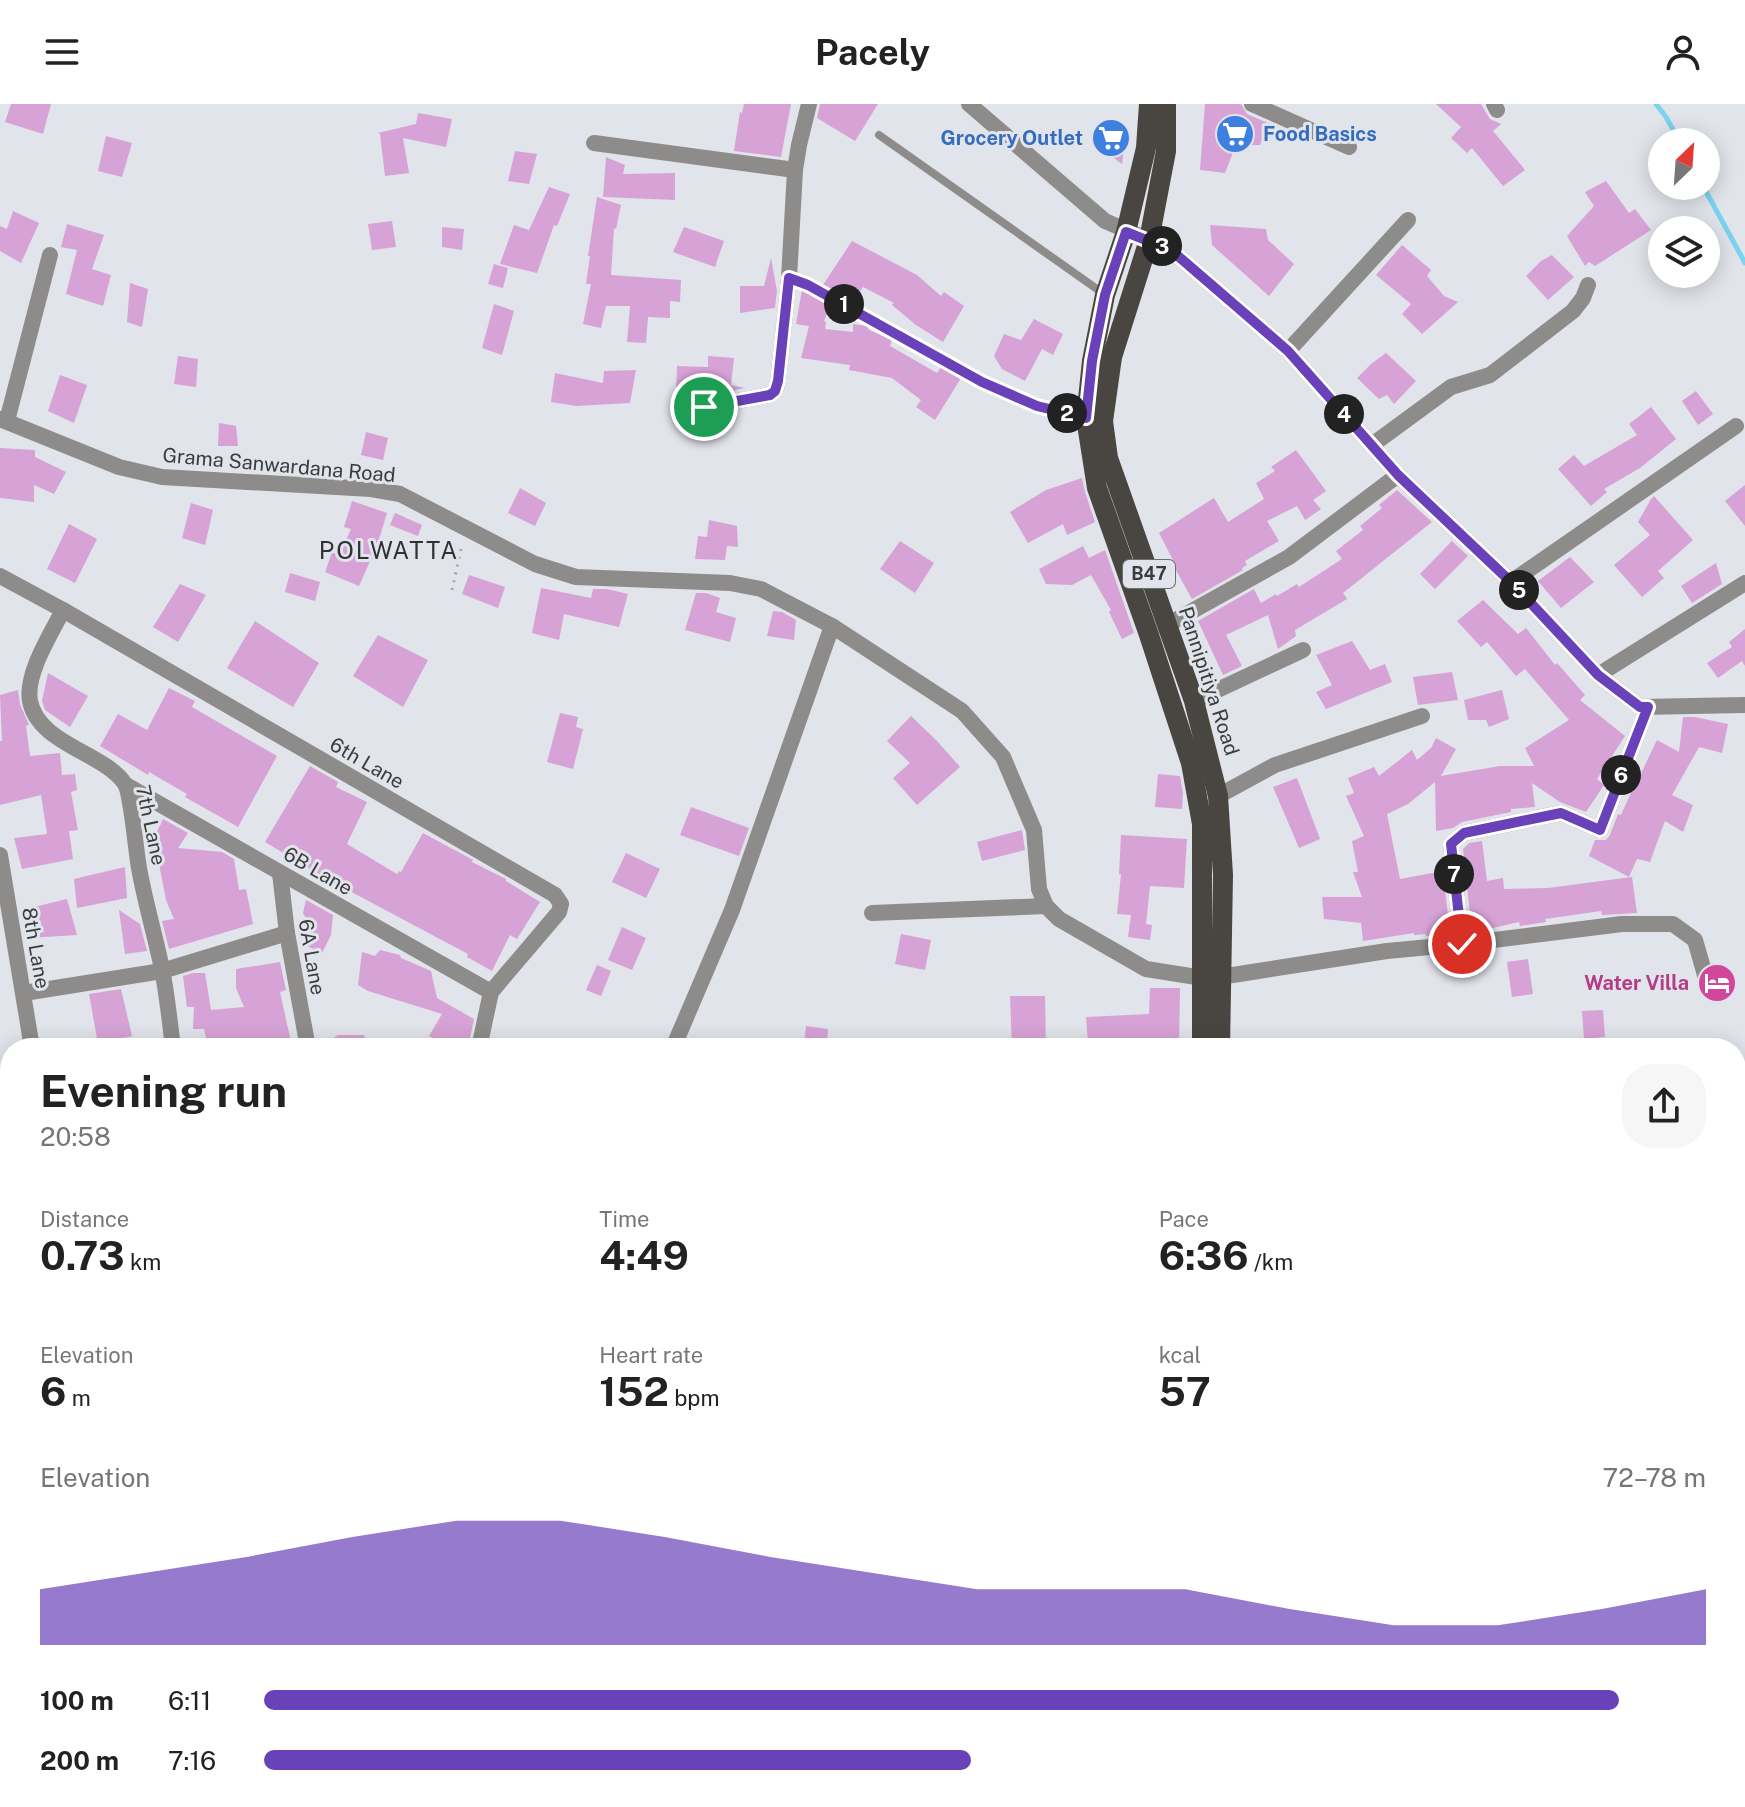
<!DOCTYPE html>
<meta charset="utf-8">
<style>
:root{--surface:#fff;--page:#f6f6f6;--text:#222;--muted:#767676;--accent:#6942ba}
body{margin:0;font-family:"Public Sans",sans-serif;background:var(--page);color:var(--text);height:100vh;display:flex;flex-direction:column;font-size:30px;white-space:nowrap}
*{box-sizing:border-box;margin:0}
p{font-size:26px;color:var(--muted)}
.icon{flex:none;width:44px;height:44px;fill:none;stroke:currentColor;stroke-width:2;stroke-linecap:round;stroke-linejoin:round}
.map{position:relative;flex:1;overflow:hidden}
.drawer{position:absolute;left:0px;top:934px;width:1746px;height:770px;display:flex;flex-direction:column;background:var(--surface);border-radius:32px 32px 0 0;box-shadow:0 4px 20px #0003}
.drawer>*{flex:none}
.needle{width:52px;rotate:25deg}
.buttons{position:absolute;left:1648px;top:24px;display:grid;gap:16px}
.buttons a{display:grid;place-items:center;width:72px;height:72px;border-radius:50%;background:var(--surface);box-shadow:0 4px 20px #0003;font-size:40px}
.pin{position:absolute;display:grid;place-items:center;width:68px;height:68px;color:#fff;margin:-34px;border:4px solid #fff;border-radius:50%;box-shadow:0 2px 8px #0007}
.km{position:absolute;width:40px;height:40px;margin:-20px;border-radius:50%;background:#222;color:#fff;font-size:22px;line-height:40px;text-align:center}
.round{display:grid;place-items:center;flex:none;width:84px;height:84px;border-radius:32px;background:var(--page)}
.headline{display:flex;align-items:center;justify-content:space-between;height:136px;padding:0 40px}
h1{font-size:44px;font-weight:700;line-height:60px}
.figures{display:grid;grid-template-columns:repeat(3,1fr);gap:12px;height:136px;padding:8px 40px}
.figures div{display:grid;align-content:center}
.figures b{font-size:40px;font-weight:700}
.figures small{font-size:22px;font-weight:400}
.figures p{font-size:22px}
.chart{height:224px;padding:16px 40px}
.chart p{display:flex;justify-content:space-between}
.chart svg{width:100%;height:144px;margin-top:8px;fill:var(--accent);opacity:.7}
ul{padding:0 40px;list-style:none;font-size:26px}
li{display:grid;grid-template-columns:128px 96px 1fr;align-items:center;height:60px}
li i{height:20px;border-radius:10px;background:var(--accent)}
header{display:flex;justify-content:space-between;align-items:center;height:104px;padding:0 40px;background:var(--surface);font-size:36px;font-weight:700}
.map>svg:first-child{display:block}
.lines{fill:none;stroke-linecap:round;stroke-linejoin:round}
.stream{stroke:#7bd3ed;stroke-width:5}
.building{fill:#d7a2d6}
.path{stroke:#a4a6aa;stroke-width:3;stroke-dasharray:2 6;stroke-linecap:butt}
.service{stroke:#8e8c8a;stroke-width:8}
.minor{stroke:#8e8c8a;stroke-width:16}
.tertiary{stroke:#8e8c8a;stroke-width:16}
.primary{stroke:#494642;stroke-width:20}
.route-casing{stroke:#fff;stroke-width:16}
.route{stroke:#6942ba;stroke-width:10}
.labels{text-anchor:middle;stroke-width:6;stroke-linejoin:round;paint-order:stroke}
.shield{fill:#e1e4ea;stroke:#6d6e72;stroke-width:2}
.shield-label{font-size:18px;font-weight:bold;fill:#3b3c3e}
.shop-label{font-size:20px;font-weight:bold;fill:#366cbe;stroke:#e1e4ea;text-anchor:start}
.street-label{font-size:20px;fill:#3b3c3e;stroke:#e1e4ea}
.hotel-label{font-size:20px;font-weight:bold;fill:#b23c85;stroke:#e1e4ea;text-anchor:end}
.quarter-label{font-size:24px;letter-spacing:2px;fill:#2e3135;stroke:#e1e4ea}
</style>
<header><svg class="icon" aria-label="menu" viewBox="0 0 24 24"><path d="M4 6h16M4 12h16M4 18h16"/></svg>Pacely<svg class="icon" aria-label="person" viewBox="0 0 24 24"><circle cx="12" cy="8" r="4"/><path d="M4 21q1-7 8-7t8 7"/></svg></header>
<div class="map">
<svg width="1745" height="1703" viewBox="0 0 1745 1703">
<rect width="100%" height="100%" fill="#e1e4ea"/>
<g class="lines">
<!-- stream -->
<g class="stream">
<polyline points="1656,0 1666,13 1680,38"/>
<polyline points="1703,82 1745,159"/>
</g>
</g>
<!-- building -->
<g class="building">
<polygon points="11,0 51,0 43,30 5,18"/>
<polygon points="744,0 791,0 781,53 734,47 740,8 742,9"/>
<polygon points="820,0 878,0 855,37 817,14"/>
<polygon points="1205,0 1241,0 1247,10 1270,20 1260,41 1236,41 1225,69 1200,66"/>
<polygon points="1436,0 1481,0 1490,15 1501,20 1493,27 1525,66 1503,82 1472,44 1467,49 1451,34 1461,23"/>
<polygon points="418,9 452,15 446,43 403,34 409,69 385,72 380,30 378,29 416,20"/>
<polygon points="1098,23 1126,26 1122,60 1097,42"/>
<polygon points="106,32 132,39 122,73 98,67"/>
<polygon points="515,47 537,50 529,80 508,77"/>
<polygon points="606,53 625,61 623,70 675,69 675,96 603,93"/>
<polygon points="1606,77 1629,109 1635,105 1651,126 1595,162 1589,158 1585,162 1567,132 1594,102 1585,88"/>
<polygon points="549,83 570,90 557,122 554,121 537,169 500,160 514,121 529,126"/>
<polygon points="597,93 621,101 616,125 614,124 611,171 681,176 680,198 670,197 670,214 648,213 646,239 627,238 630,202 606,202 601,224 583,220 591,180 586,180 590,152 588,152"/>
<polygon points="13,107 39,119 21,159 0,147 0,122 7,125"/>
<polygon points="392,117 396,143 372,146 368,120"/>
<polygon points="67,120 104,131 92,165 111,171 103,202 66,190 77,146 61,143"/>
<polygon points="1210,121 1266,125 1268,136 1294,160 1269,192 1212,141"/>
<polygon points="442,123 464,125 462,146 442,143"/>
<polygon points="684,123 724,137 715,163 673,148"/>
<polygon points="852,137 917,171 941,192 944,188 964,202 943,238 916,221 892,201 894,199 863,183 858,190 847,183 841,191 823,181"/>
<polygon points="1402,141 1431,166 1427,172 1444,192 1458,198 1422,230 1402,210 1411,200 1376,171"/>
<polygon points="1552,151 1574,173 1548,196 1526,172 1541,157"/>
<polygon points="771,154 777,187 775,204 740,209 740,182 764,182"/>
<polygon points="494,160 508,164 503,184 488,180"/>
<polygon points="130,179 148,185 142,223 127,218"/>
<polygon points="802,186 830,202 824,217 826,218 825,225 853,228 853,220 867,222 869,226 892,236 890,242 937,269 941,263 961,274 935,316 916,303 921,296 892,274 849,266 850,261 801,254 809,222 796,220"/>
<polygon points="494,200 514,207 502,251 482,244"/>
<polygon points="1034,215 1063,230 1053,251 1042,245 1025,277 1002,265 994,252 1004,230 1021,236"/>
<polygon points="1386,249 1416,277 1394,300 1387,291 1379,295 1357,274 1371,260"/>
<polygon points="178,252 198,255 196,283 174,280"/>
<polygon points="708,252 734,254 731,281 745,284 701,293 676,291 677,262 708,263"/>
<polygon points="636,266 630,299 576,302 551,298 555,269 603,279 604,267"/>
<polygon points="60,271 87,281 74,319 48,307"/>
<polygon points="1696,287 1713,310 1698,321 1682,297"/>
<polygon points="1651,303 1676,335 1640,364 1604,385 1607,388 1591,402 1558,365 1574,351 1584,362 1637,331 1629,320"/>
<polygon points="219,319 236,322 238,342 218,342"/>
<polygon points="366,328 388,334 383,356 361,351"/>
<polygon points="0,344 35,346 35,353 66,368 54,390 34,381 34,398 0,394"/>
<polygon points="1296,346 1326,387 1313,396 1321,405 1305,416 1297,402 1267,417 1279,437 1245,457 1247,461 1242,464 1243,466 1192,495 1173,461 1175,460 1159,429 1214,394 1228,418 1264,395 1256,379 1275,367 1271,363"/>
<polygon points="1082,374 1085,388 1095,418 1067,431 1063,420 1028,439 1010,408 1046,386"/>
<polygon points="1745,381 1745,422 1725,397"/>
<polygon points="520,384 546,399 535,422 508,409"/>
<polygon points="1397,386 1432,418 1343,489 1347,495 1295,526 1296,532 1278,545 1268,511 1226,531 1242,562 1223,571 1198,517 1254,485 1261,499 1276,490 1277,492 1297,480 1299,483 1342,455 1336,447 1363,426 1360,422 1382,404 1379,401"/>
<polygon points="1654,392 1693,436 1658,467 1664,474 1642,493 1614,461 1650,431 1638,418 1651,395"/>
<polygon points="352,397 387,409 373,455 371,455 359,482 325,468 332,448 339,451 351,425 344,423"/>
<polygon points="191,399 213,406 205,441 182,434"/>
<polygon points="395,409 422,421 418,432 390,421"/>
<polygon points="709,416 737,422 738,443 727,442 725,456 695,455 698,432 707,433"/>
<polygon points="69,420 97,435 75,479 47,465"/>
<polygon points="900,437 934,459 915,489 880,465"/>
<polygon points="1452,437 1468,452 1435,485 1420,470"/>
<polygon points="1083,442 1089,454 1105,446 1134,529 1122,535 1109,508 1111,506 1091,471 1072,481 1046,480 1039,465"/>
<polygon points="1570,453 1594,478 1561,504 1538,477"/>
<polygon points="1716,459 1722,480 1692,499 1681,482"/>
<polygon points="290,469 320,478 315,497 285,488"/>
<polygon points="469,471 505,483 498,504 462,490"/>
<polygon points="180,480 206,491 178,538 153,523"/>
<polygon points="541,484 591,494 593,485 607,485 628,490 619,523 564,510 559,536 532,529"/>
<polygon points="696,489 706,489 720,494 716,508 736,514 730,538 685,526"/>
<polygon points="1483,496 1518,530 1526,524 1555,561 1557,559 1585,591 1580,596 1625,632 1597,675 1604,681 1586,708 1560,698 1532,679 1535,703 1511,705 1511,708 1462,718 1453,724 1436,727 1435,678 1408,700 1387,710 1400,775 1443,767 1450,830 1426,832 1426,830 1414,831 1414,829 1363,837 1361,819 1324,815 1322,793 1362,793 1353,768 1358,768 1352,737 1364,732 1346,692 1354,689 1348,674 1374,663 1379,672 1412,646 1417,656 1431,644 1436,634 1456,645 1441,672 1500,662 1534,662 1525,644 1569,616 1525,565 1516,572 1487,538 1481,543 1457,517"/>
<polygon points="773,507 782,508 796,516 794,536 767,532"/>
<polygon points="255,517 319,559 293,603 227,564"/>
<polygon points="1745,525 1745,562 1742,557 1718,574 1707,559 1732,543 1729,538"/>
<polygon points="378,531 428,556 403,603 353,572"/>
<polygon points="1352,537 1370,566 1385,560 1392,578 1326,605 1316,588 1332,581 1316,551"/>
<polygon points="1452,568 1458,596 1418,601 1413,573"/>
<polygon points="48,569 88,592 70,623 45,606 42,597"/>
<polygon points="169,584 195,597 192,603 277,652 238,723 185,693 187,690 149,668 148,671 100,642 118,610 147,626"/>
<polygon points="18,586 20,600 29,621 26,622 30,652 60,649 62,671 75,670 77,686 71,688 78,726 69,727 73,755 22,765 14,734 47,730 41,691 0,701 0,637 2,637 0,591"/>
<polygon points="1502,586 1509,615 1489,623 1486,616 1468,616 1464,596"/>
<polygon points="560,609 578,613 576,623 583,625 573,665 547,658"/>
<polygon points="911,612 937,637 960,663 917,701 893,674 910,659 887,637"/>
<polygon points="1683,613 1695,613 1728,620 1722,649 1699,643 1672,691 1693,701 1683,728 1665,717 1650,758 1637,755 1629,773 1589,752 1595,736 1606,736 1610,731 1618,710 1621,711 1637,675 1638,676 1657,636 1679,648"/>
<polygon points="310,662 338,678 336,683 367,698 347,740 397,770 399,767 401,768 423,729 473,756 472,758 506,775 506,777 540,798 517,835 510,831 492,867 467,853 468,850 329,776 265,738"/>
<polygon points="1158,670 1180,672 1183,689 1182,705 1155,703"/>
<polygon points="1297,674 1320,735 1299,744 1273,683"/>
<polygon points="691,703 749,724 739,752 680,731"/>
<polygon points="163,715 188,729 178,744 222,748 234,755 239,786 246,785 253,820 169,845 162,817 174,815 166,796 154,734"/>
<polygon points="1022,726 1025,746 982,757 977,738"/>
<polygon points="1121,731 1187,735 1184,784 1150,782 1146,820 1152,821 1150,836 1128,833 1131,811 1117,810 1121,770 1119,770"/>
<polygon points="1482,737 1487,777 1503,774 1504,785 1548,784 1632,773 1637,809 1602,811 1601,807 1545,815 1546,818 1520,822 1519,818 1480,827 1479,819 1471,819 1463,745 1469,739"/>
<polygon points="626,749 660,765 646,794 612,778"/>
<polygon points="125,763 127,794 77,804 74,775"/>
<polygon points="67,795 77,831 28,834 22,806"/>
<polygon points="306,796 333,811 331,831 322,849 307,842 312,831 305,827 307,816 303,809"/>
<polygon points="119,806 140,820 147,847 125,850"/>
<polygon points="622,823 646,834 632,866 608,856"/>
<polygon points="901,830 931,836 925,866 895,860"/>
<polygon points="380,846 400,851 401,854 431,867 437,894 474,915 468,944 452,944 429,932 442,910 368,887 358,881 362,848 375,852"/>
<polygon points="1528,855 1533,890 1512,893 1507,858"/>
<polygon points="280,858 286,886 280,888 291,938 264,944 208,944 204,925 193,925 194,903 187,903 183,872 193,869 205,869 211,906 244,903 236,884 236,865"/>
<polygon points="597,861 611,867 601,892 586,886"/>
<polygon points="1150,884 1180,884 1179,944 1149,943 1149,935 1088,939 1086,913 1149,910"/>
<polygon points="121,885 132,932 98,940 89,890"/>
<polygon points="1010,892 1045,892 1046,944 1012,944"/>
<polygon points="1603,906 1605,933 1584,935 1582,907"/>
<polygon points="806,922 828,925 827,944 804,944"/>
<polygon points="338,931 364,931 368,944 319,944"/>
</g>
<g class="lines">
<!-- path -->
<polyline class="path" points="452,486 462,440"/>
<!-- service -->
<g class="service">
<polyline points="879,31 1104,190"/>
<polyline points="789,174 808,181 982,278 1037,302 1086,314"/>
<polyline points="1736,1210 1738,1211"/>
</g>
<!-- minor -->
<g class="minor">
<polyline points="1252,0 1349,43"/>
<polyline points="1494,0 1497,6"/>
<polyline points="594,39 795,66"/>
<polyline points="1149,136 1171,146 1288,247 1398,371 1511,478 1598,571 1640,603 1745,601"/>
<polyline points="1288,247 1408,116"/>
<polyline points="704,303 770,291 775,287 778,277 789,174 795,66 799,41 809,0"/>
<polyline points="0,315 119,363 162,373 371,385 400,390 535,460 576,473 730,479 761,485 832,522 962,607 1003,653 1034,726 1039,785 1046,802 1059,815 1146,865 1203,874 1220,873 1387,847 1462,840 1622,820 1673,820 1695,836 1705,871"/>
<polyline points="7,317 50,151"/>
<polyline points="1372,341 1451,283 1490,271 1573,207 1583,194 1588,181"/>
<polyline points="0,472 63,506 555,791 561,800 559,808 491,888 479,944"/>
<polyline points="1511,478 1736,322"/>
<path d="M63,506C51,530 25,570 30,597C38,640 105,649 125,680C131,689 136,748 139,764C145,798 155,831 162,865C167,891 170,918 173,944"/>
<polyline points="1167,521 1289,453 1398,371"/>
<polyline points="1598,571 1745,479"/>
<polyline points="1194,597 1303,546"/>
<polyline points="126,681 491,888"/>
<polyline points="1218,692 1275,661 1422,612"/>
<polyline points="0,751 32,944"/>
<polyline points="280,769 287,829 308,944"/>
<polyline points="872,809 1046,802"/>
<polyline points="1462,840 1451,740 1464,729 1561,709 1600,726 1648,603"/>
<polyline points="24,889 162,867 287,829"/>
<polyline points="673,944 732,806 832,522"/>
<polyline points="0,972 10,971"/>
<polyline points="1736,1074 1745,1070"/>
<polyline points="0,1351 10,1357"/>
<polyline points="1736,1351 1745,1326"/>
<polyline points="0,1497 10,1503"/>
<polyline points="1736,1552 1745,1559"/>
<polyline points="0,1624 10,1629"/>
<polyline points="128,1694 145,1703"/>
<polyline points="1478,1694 1491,1703"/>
<polyline points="293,1703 297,1694"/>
<polyline points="436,1703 440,1694"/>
<polyline points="588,1703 590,1694"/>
<polyline points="738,1703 741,1694"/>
<polyline points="885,1703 887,1694"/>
<polyline points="1597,1703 1601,1694"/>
</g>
<!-- tertiary -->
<g class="tertiary">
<polyline points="969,0 1105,117 1149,136"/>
<polyline points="0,1218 10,1219"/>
</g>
<!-- primary -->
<g class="primary">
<polyline points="1149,0 1146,44 1126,128 1105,191 1092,257 1086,314 1097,384 1148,528 1191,659 1202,720 1202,944"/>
<polyline points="1166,0 1166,47 1149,136 1112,253 1103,317 1108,354 1194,597 1218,692 1223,771 1220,944"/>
<polyline points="1165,1703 1167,1694"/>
<polyline points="1184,1703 1186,1694"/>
</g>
</g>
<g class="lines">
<!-- route casing -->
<g class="route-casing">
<polyline id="route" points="704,303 770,291 775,287 778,277 789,174 808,181 982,278 1037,302 1086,314 1092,257 1105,191 1126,128 1171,146 1288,247 1398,371 1511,478 1598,571 1640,603 1648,603 1600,726 1561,709 1464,729 1451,740 1462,840"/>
</g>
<!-- route -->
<use href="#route" class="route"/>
</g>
<!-- icons -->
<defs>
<g id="supermarket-disc" transform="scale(2)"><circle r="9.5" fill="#3f7fe0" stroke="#e1e4ea"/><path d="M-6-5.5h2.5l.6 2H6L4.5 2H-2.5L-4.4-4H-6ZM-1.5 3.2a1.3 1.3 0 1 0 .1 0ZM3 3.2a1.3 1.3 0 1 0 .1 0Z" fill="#fff"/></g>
<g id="hotel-disc" transform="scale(2)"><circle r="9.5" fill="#d1479c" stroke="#e1e4ea"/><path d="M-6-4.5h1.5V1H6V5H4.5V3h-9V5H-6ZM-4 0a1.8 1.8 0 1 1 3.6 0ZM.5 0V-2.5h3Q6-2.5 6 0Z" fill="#fff"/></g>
</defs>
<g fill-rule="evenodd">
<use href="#supermarket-disc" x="1235" y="30"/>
<use href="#supermarket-disc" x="1111" y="34"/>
<use href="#hotel-disc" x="1717" y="879"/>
</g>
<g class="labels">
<!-- shield labels -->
<rect class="shield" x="1123" y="456" width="52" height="28" rx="6"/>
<g class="shield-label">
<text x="1149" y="476">B47</text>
</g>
<!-- shop labels -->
<g class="shop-label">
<text x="1263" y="37">Food Basics</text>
<text x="1083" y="41" text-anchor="end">Grocery Outlet</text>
</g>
<!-- street labels -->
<g class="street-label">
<text transform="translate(279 361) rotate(5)" y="7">Grama Sanwardana Road</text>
<text transform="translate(1209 577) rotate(72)" y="7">Pannipitiya Road</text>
<text transform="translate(367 659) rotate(30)" y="7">6th Lane</text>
<text transform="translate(151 721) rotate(78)" y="7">7th Lane</text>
<text transform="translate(318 767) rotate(30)" y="7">6B Lane</text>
<text transform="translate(36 844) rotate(80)" y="7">8th Lane</text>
<text transform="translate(312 853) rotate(80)" y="7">6A Lane</text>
</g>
<!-- hotel labels -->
<g class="hotel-label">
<text x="1689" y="886">Water Villa</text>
</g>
<!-- quarter labels -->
<g class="quarter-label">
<text x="389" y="455">POLWATTA</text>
</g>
</g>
</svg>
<div class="buttons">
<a><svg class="needle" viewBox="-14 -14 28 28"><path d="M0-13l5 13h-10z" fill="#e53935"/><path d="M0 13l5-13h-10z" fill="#767676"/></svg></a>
<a><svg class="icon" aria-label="layers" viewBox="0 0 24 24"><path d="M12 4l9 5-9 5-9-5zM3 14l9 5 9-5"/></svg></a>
</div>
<div class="pin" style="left:704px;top:303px;background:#1e9e55"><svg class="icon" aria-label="arrive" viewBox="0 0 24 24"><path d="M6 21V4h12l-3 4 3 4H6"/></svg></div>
<div class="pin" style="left:1462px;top:840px;background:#d93025"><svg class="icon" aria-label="check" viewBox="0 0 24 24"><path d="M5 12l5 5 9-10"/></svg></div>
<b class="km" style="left:844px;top:200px">1</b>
<b class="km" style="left:1067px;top:309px">2</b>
<b class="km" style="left:1162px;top:142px">3</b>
<b class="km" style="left:1344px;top:310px">4</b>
<b class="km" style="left:1519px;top:486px">5</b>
<b class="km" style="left:1621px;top:671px">6</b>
<b class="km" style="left:1454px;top:770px">7</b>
<section class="drawer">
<div class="headline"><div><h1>Evening run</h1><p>20:58</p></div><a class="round"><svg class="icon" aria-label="share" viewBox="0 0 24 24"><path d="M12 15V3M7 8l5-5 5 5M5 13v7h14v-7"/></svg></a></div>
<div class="figures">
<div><p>Distance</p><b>0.73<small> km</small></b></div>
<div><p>Time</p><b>4:49</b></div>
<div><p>Pace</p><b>6:36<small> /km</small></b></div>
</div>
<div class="figures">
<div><p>Elevation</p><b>6<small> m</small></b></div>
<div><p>Heart rate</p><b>152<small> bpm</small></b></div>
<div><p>kcal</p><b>57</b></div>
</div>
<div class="chart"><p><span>Elevation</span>72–78 m</p>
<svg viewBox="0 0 160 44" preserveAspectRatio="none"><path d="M0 44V27L10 22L20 17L30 11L40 6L50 6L60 11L70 17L80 22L90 27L100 27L110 27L120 33L130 38L140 38L150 33L160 27V44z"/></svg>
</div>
<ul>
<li><b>100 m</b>6:11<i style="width:94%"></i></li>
<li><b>200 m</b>7:16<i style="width:49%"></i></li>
</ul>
</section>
</div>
